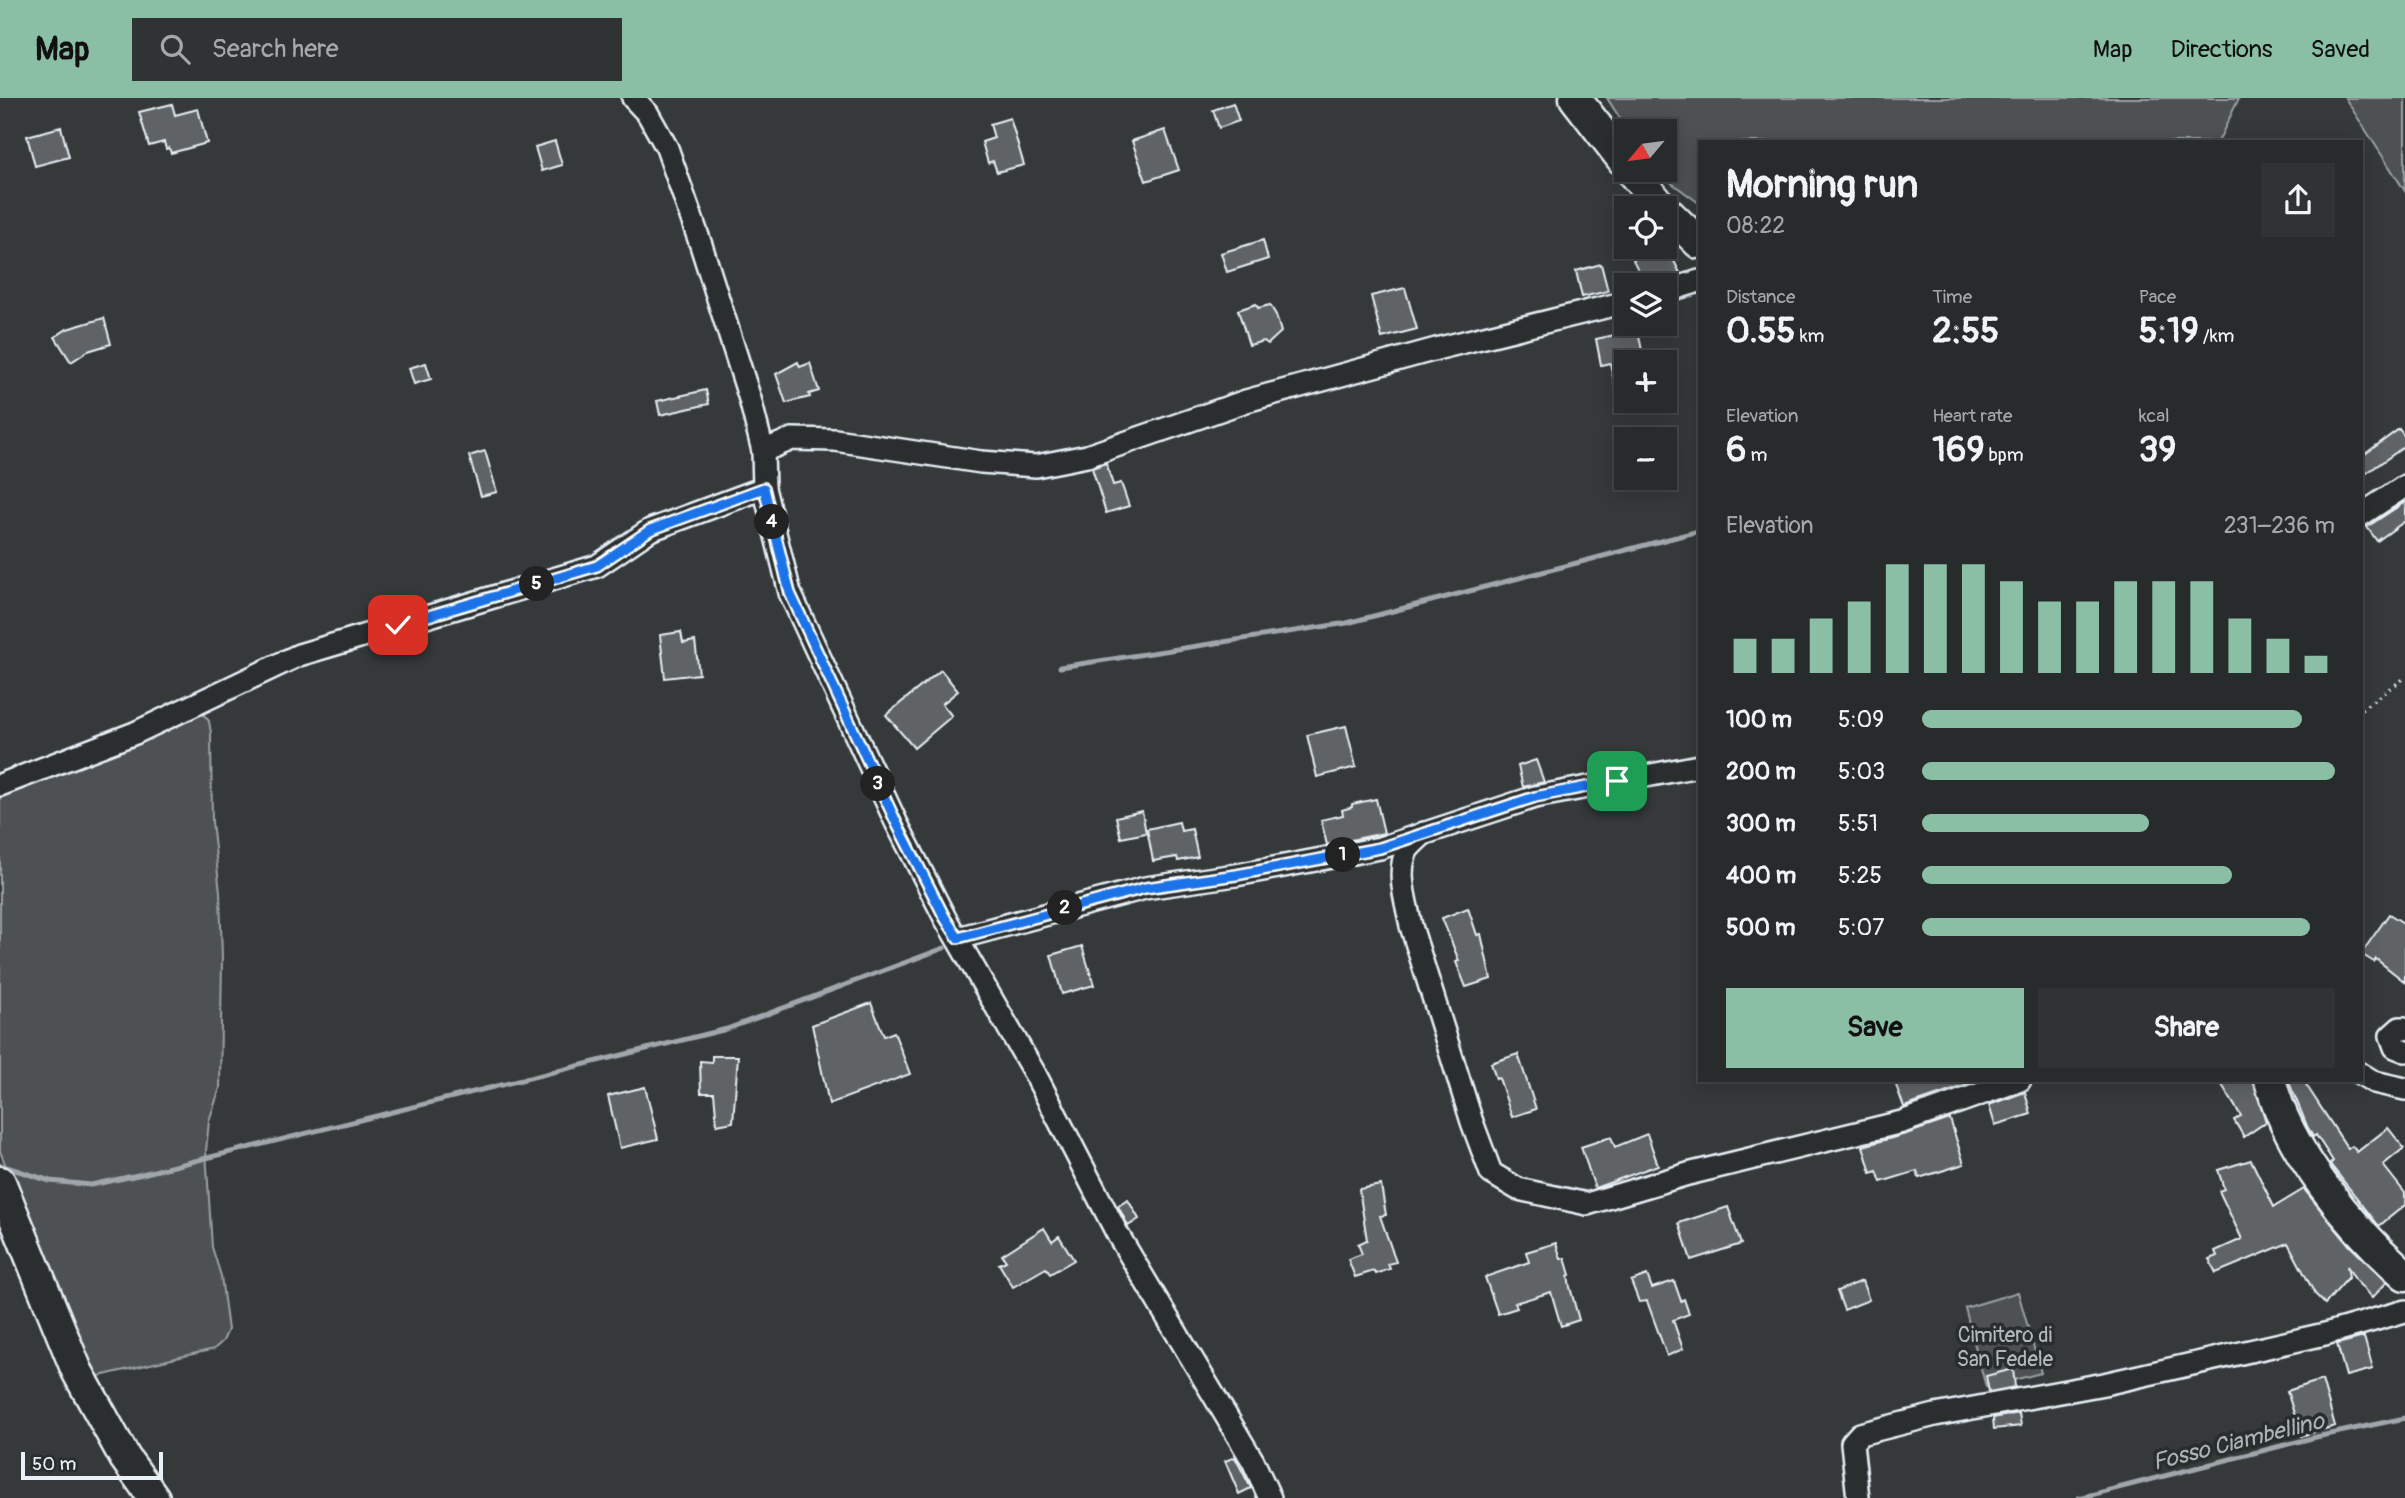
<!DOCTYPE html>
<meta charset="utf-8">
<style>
:root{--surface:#282b2c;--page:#303334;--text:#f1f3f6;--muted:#a5a7a9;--line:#444748;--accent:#8abfa5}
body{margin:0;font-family:Pangolin,sans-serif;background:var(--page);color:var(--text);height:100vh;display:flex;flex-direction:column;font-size:26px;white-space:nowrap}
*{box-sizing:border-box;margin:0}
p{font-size:23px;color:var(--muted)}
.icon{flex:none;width:38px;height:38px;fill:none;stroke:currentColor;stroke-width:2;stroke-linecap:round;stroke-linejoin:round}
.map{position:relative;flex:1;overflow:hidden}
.details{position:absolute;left:1698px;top:42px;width:665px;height:942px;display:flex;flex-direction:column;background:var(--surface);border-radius:0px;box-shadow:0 4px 18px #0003,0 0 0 2px var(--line)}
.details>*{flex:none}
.needle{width:46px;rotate:241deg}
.buttons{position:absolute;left:1614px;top:21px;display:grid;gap:14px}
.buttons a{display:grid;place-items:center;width:63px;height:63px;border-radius:0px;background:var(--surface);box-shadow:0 4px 18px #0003,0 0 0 2px var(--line);font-size:35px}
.scale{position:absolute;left:21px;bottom:18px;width:142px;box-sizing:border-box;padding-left:7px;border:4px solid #e8f1f8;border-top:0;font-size:19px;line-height:24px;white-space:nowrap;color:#e8f1f8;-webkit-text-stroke:5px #2a2d2e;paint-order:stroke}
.pin{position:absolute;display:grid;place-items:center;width:60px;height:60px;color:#fff;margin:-30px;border-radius:14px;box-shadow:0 4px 10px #0006}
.km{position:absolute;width:35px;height:35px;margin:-18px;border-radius:50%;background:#222;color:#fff;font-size:19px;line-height:35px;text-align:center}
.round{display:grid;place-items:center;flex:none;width:74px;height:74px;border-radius:0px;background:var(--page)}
.headline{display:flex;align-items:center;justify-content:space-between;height:119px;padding:0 28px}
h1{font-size:38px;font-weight:700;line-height:52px}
.stats{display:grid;grid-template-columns:repeat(3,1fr);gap:10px;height:119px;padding:7px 28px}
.stats div{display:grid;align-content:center}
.stats b{font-size:35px;font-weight:700}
.stats small{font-size:19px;font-weight:400}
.stats p{font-size:19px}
.chart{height:196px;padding:14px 28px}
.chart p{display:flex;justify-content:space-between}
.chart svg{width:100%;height:126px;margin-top:7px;stroke:var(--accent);stroke-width:6}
.cta{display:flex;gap:14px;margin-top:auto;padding:14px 28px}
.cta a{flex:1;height:80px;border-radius:0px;background:var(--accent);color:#111;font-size:28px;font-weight:700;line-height:80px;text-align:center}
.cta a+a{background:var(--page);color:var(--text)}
ul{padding:0 28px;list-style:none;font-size:23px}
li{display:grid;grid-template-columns:112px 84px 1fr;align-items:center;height:52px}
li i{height:18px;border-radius:9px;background:var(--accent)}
header{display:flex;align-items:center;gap:42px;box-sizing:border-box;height:98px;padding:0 35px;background:var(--accent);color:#111}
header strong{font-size:33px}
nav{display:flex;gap:38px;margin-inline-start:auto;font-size:24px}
.search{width:490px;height:63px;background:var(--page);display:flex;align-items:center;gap:18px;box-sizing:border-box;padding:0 24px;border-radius:0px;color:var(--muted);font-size:26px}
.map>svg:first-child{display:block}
.green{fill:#4d5152;stroke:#9aa1a5;stroke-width:2}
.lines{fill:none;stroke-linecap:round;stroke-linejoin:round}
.stream{stroke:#a0a7ac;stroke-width:5}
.building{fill:#5f6365;stroke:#e8f1f8;stroke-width:2}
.street-casing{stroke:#e8f1f8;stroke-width:26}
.secondary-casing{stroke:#e8f1f8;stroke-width:35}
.path{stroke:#e8f1f8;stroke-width:3.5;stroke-dasharray:2 5;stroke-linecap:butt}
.street{stroke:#2a2d2e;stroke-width:21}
.secondary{stroke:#2a2d2e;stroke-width:30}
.route-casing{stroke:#fff;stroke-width:14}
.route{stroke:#1a73e8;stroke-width:9}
.labels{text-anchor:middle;stroke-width:7;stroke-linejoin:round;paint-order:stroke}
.park-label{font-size:21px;fill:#b2b9be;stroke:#2a2d2e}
.water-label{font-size:23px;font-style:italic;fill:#acb3b8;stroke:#2a2d2e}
</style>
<header>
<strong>Map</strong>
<div class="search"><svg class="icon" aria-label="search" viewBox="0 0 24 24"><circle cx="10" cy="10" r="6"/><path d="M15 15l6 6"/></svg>Search here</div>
<nav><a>Map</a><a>Directions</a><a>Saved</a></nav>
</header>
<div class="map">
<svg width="2405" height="1400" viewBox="0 0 2405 1400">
<rect width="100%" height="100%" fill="#35393a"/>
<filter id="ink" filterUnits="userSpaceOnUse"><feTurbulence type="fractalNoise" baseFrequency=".0143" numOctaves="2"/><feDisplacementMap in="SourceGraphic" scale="14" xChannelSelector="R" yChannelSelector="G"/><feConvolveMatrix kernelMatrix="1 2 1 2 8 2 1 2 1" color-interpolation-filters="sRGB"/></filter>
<g filter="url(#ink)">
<!-- green -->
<g class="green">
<polygon points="1607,0 2239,0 2218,44 1699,44 1699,105 1654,72 1664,72 1664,33 1628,33"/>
<polygon points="2345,0 2405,0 2405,93"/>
<polygon points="195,616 204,617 209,623 211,635 212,724 220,794 222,860 220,990 209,1023 206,1053 212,1149 221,1178 228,1232 223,1243 214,1251 95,1279 62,1209 0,1053 0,695"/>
<polygon points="2018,1194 2041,1275 1986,1289 1965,1210"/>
</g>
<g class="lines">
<!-- stream -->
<g class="stream">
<polyline points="1060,569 1347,525 1699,433"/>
<polyline points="0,1067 50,1083 91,1087 138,1077 727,931 944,850"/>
<polyline points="2079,1400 2316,1339 2405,1320"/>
</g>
</g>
<!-- building -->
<g class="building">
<polygon points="1233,5 1239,23 1219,30 1213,12"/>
<polygon points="172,6 175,17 198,11 207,45 171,55 169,50 166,51 164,44 149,48 139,14"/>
<polygon points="1010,20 1024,67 997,74 993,63 988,65 982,44 994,40 990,26"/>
<polygon points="61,29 69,59 35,68 27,38"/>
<polygon points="1165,32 1179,72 1146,83 1132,43"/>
<polygon points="555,43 562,67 542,73 535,49"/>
<polygon points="1263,142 1268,161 1227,174 1221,155"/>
<polygon points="1665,145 1680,175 1659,182 1653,187 1646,187 1633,162 1658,149 1664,149"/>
<polygon points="1601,166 1608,193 1582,199 1576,173"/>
<polygon points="1405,190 1417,231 1382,240 1371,198"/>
<polygon points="1256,206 1258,210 1270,207 1276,217 1281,234 1268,246 1264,243 1249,247 1238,212"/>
<polygon points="104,220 111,246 88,253 71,264 55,239 67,231"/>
<polygon points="1638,232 1642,253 1631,255 1633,264 1626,264 1626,306 1619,306 1610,265 1601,267 1596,241"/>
<polygon points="798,264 800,269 810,265 819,293 809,296 810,299 786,305 776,276"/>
<polygon points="426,265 431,281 414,286 409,270"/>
<polygon points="706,292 709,306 660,317 657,303"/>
<polygon points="2399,331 2405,339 2405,348 2361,379 2361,359"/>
<polygon points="485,353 497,394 481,398 469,358"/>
<polygon points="1106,365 1113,387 1121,385 1129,408 1106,415 1092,370"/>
<polygon points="2405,404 2405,423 2377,443 2367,429"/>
<polygon points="681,534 683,545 695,543 699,576 665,580 660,537"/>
<polygon points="941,572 958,593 942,606 952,618 914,650 886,617"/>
<polygon points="1346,628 1356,669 1317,679 1307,637"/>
<polygon points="1536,662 1544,684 1523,689 1518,668"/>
<polygon points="1376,701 1384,735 1327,747 1321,722 1343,717 1342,712 1352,709 1352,706"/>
<polygon points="1142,713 1146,735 1121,740 1116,719"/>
<polygon points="1179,724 1181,733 1192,731 1198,759 1178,763 1177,759 1153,763 1147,731"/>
<polygon points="1468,810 1477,837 1481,836 1491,881 1466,889 1456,864 1459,863 1442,820"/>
<polygon points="2389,816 2405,826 2405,884 2376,861 2374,864 2361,856"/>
<polygon points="1082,848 1094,887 1062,896 1051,857"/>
<polygon points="871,905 884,938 894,934 910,976 829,1006 812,927"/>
<polygon points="1518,956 1536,1011 1512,1019 1499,980 1496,981 1491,965"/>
<polygon points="712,958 738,958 733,1024 717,1027 714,995 701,995 700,963 712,964"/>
<polygon points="1894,982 1982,982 1904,1009"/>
<polygon points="2219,982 2253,982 2266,1024 2244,1039 2234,1022 2241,1018"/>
<polygon points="2288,982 2303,982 2348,1051 2352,1048 2357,1054 2388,1030 2404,1050 2383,1067 2405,1095 2405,1107 2379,1128 2330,1066 2333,1063 2316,1037 2313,1039 2307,1028"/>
<polygon points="645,989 658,1041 620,1050 608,998"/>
<polygon points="2025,994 2031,1016 1995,1027 1989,1007"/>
<polygon points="1950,1021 1964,1066 1919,1080 1917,1073 1881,1084 1877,1073 1871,1075 1863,1048 1906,1036"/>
<polygon points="1647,1036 1658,1067 1595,1090 1581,1049 1611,1039 1615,1049"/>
<polygon points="2251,1062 2274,1109 2304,1091 2350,1148 2387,1184 2372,1200 2356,1183 2347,1168 2349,1179 2325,1206 2315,1196 2288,1145 2216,1175 2209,1161 2217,1158 2215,1153 2242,1141 2219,1093 2224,1091 2218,1072"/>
<polygon points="1381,1087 1386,1117 1380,1118 1396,1164 1388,1166 1390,1171 1376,1176 1374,1173 1355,1179 1348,1161 1362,1156 1358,1146 1367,1142 1359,1091"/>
<polygon points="1128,1102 1139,1121 1128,1128 1118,1108"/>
<polygon points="1728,1109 1741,1146 1691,1162 1679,1125"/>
<polygon points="1044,1130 1052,1143 1059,1138 1074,1162 1050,1176 1046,1170 1013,1189 999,1166 1006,1163 1002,1157"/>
<polygon points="1556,1145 1561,1161 1565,1160 1570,1177 1568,1178 1570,1189 1579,1222 1561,1228 1551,1194 1515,1205 1517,1210 1498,1216 1485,1179 1529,1164 1526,1154"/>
<polygon points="1647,1177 1652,1190 1674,1183 1681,1203 1684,1201 1689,1216 1673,1222 1683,1251 1667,1258 1647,1203 1639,1204 1631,1183"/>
<polygon points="1862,1183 1869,1202 1844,1212 1837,1193"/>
<polygon points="2364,1239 2373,1271 2346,1278 2337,1246"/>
<polygon points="2013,1271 2015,1289 1989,1294 1986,1278"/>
<polygon points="2322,1282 2335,1328 2301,1338 2287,1293"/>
<polygon points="2019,1315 2021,1328 1994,1331 1993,1320"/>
<polygon points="1235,1359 1251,1390 1239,1396 1225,1363"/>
</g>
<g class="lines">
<!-- street casing -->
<g class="street-casing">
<g id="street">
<polyline points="633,0 648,16 667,50 701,147 750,301 763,353 764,390 790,495 896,724 945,820 1035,976 1118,1137 1253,1363 1270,1400"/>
<polyline points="1664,194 1699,183"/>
<polyline points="763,353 792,341 835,342 981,364 1036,368 1087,358 1246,303 1440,250 1626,204"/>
<polyline points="2361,417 2405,388"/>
<polyline points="0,687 135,635 299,557 597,468 650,432 764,390"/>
<path d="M1424,735C1419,740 1412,746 1408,751C1395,773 1407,806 1411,828L1472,1024L1491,1075L1518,1091L1587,1106L1688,1076L1902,1024L2020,982"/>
<polyline points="958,840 1145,790 1236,777 1380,750 1535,699 1699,668"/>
<polyline points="2405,930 2400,930 2391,938 2395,949 2405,953"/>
<polyline points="2361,976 2374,984 2405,991"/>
<polyline points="1858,1400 1852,1345 1860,1336 1935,1317 2104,1286 2325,1236 2405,1213"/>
</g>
</g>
<!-- secondary casing -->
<g class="secondary-casing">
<g id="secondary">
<polyline points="1575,0 1626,66"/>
<polyline points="1630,72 1663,110"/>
<polyline points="1664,111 1699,145"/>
<path d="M2270,982C2288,1053 2350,1129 2405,1177"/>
<polyline points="0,1084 77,1273 125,1360 154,1400"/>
</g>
</g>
<!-- path -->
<polyline class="path" points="2361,611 2405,580"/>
<!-- street -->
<use href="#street" class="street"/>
<!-- secondary -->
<use href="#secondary" class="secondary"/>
</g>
</g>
<g class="lines" filter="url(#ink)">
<!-- route casing -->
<g class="route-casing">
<polyline id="route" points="398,527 597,468 650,432 764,390 790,495 896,724 945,820 958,840 1145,790 1236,777 1380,750 1535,699 1617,683"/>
</g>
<!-- route -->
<use href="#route" class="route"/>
</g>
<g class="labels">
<!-- park labels -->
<g class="park-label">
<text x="2005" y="1244">Cimitero di<tspan x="2005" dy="24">San Fedele</tspan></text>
</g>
<!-- water labels -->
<g class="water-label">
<text transform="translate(2238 1343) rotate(-14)" y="8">Fosso Ciambellino</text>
</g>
</g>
</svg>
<div class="buttons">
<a><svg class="needle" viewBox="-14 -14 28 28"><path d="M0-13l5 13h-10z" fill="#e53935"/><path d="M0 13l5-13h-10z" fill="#a5a7a9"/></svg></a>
<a><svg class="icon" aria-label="locate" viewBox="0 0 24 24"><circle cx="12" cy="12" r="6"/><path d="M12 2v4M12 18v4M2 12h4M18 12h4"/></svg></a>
<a><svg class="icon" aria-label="layers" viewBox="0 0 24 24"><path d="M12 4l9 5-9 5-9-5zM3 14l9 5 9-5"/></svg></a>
<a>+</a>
<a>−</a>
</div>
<div class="scale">50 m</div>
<div class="pin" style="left:1617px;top:683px;background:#1e9e55"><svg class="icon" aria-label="arrive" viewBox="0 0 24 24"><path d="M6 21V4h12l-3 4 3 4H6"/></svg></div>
<div class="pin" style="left:398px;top:527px;background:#d93025"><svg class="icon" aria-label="check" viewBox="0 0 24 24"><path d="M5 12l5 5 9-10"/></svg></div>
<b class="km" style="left:1343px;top:757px">1</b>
<b class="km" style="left:1065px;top:810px">2</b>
<b class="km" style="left:878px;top:686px">3</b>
<b class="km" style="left:772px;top:424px">4</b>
<b class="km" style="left:537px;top:486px">5</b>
<section class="details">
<div class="headline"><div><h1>Morning run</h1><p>08:22</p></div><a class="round"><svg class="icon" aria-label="share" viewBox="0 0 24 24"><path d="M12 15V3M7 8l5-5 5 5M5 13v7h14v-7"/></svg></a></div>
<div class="stats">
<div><p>Distance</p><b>0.55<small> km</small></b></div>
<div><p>Time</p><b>2:55</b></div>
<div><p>Pace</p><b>5:19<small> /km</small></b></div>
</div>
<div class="stats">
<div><p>Elevation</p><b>6<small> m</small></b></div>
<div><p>Heart rate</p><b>169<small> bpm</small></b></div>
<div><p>kcal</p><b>39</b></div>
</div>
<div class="chart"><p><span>Elevation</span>231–236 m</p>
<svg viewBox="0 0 160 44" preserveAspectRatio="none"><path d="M5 44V32M15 44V32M25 44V25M35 44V19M45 44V6M55 44V6M65 44V6M75 44V12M85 44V19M95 44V19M105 44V12M115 44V12M125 44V12M135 44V25M145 44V32M155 44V38"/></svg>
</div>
<ul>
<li><b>100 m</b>5:09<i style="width:92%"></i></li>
<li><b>200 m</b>5:03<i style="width:100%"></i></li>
<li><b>300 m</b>5:51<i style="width:55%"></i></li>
<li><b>400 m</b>5:25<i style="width:75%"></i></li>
<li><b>500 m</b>5:07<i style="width:94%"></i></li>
</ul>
<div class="cta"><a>Save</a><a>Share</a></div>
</section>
</div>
